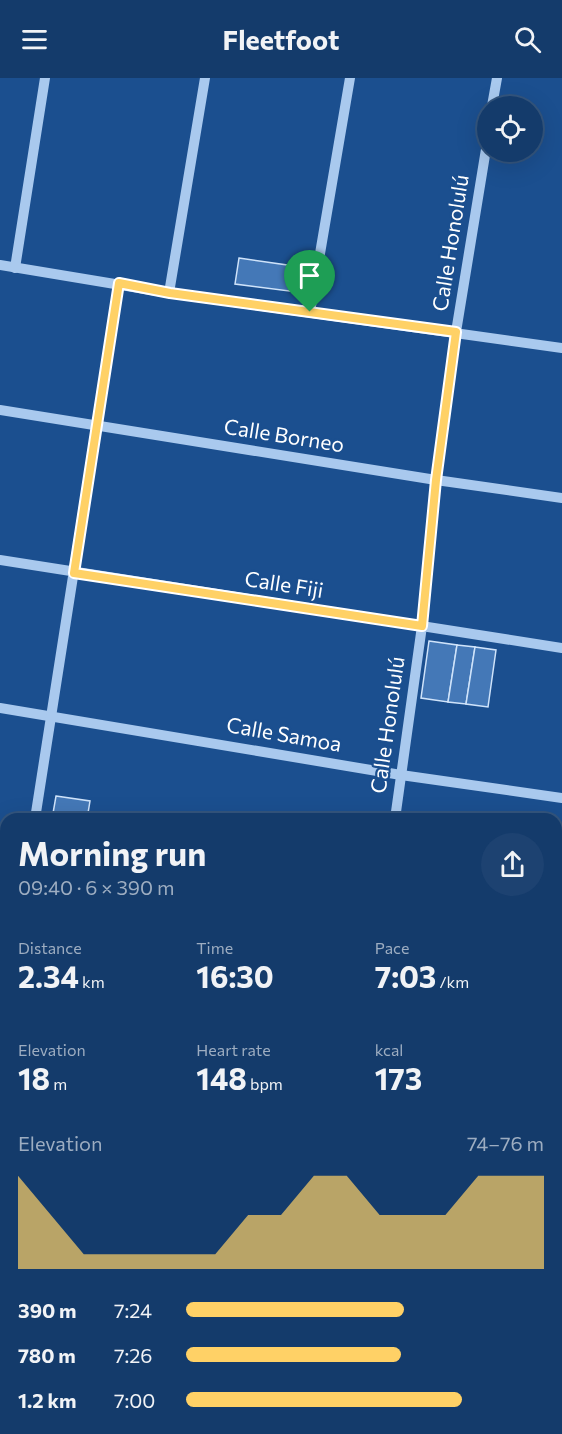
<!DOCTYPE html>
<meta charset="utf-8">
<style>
:root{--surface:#143b6b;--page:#1d4271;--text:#f1f3f6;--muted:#9dadc1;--line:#33557e;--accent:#ffd166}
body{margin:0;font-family:Commissioner,sans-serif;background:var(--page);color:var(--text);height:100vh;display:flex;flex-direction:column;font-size:22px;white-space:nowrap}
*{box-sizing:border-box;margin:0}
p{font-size:20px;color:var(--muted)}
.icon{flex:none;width:33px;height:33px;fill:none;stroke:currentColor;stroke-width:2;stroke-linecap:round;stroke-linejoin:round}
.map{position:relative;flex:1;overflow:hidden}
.sheet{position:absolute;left:0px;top:735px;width:562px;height:621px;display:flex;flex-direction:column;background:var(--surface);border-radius:18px 18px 0 0;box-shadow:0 6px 24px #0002,0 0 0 2px var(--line)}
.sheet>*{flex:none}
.fabs{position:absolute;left:477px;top:18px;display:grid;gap:12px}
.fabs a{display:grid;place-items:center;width:66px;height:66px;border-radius:50%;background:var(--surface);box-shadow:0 6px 24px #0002,0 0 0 2px var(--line);font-size:30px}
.pin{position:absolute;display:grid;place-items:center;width:51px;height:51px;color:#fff;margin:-62px -26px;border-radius:50% 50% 50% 0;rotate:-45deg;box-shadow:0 0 6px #0007}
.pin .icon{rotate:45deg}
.round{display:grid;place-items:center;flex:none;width:63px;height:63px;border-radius:32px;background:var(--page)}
.overview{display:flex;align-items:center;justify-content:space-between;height:102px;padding:0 18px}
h1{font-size:33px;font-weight:700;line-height:45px}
.figures{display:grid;grid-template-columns:repeat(3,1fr);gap:9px;height:102px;padding:6px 18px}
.figures div{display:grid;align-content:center}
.figures b{font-size:30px;font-weight:700}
.figures small{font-size:16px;font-weight:400}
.figures p{font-size:16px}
.chart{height:168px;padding:12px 18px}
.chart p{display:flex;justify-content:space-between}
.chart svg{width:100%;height:108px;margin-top:6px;fill:var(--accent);opacity:.7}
ul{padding:0 18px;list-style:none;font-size:20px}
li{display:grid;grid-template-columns:96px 72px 1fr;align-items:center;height:45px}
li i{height:15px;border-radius:8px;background:var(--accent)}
header{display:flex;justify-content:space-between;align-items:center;height:78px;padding:0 18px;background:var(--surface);font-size:27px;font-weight:700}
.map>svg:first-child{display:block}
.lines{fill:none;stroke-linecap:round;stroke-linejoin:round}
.stream{stroke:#9cc4f0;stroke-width:7}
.building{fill:#4478b7;stroke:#cfe3fa;stroke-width:1.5}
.minor{stroke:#a9c9ee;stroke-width:10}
.route-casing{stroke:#fff;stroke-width:12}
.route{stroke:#ffd166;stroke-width:8}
.labels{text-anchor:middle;stroke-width:4.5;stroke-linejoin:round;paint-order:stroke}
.street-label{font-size:21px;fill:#fff;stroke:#1b4f8f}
</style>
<header><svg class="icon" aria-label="menu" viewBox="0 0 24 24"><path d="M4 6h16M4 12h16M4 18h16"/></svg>Fleetfoot<svg class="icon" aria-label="search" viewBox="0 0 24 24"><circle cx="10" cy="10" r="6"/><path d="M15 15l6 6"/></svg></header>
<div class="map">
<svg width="562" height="1356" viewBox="0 0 562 1356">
<rect width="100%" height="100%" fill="#1b4f8f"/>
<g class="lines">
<!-- stream -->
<polyline class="stream" points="138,1356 141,1350"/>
</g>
<!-- building -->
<g class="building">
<polygon points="239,180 301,189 297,214 235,206"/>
<polygon points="429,563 457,567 448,624 421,620"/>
<polygon points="457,567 475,569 466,626 448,624"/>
<polygon points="475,569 496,572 488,629 466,626"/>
<polygon points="56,718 90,723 87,741 52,741"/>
<polygon points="556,795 562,796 562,840 556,839"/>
</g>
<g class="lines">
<!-- minor -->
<g class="minor">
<polyline points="492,28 497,0"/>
<polyline points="0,187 169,215 562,270"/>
<polyline points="15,190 45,0"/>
<polyline points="169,215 205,0"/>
<polyline points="310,234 350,0"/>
<polyline points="0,332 436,402 562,420"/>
<polyline points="0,482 562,570"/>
<polyline points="0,630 401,697 562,720"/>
<polyline points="35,741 119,205"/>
<polyline points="395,741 422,548 436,402 456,254 488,59"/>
<polyline points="0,796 6,797"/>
<polyline points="556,880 562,880"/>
<polyline points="0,964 6,926"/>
<polyline points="556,1044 562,1045"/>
<polyline points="0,1108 6,1109"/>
<polyline points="556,1194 562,1195"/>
<polyline points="0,1262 6,1263"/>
<polyline points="556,1342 562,1343"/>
<polyline points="346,1356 347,1350"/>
</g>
</g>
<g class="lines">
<!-- route casing -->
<g class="route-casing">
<polygon id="route" points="119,205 170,215 456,254 436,402 422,548 74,495"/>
</g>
<!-- route -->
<use href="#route" class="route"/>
</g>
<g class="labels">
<!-- street labels -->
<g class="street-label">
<text transform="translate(451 165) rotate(-81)" y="7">Calle Honolulú</text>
<text transform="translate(284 358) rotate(9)" y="7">Calle Borneo</text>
<text transform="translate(284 507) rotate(9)" y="7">Calle Fiji</text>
<text transform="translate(388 647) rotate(-82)" y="7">Calle Honolulú</text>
<text transform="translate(284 657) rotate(10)" y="7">Calle Samoa</text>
</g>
</g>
</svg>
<div class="fabs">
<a><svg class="icon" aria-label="locate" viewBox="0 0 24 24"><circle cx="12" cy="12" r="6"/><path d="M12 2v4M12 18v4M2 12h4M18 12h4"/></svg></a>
</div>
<div class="pin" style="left:310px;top:234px;background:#1e9e55"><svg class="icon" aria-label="arrive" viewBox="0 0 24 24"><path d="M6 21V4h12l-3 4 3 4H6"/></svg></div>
<section class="sheet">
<div class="overview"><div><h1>Morning run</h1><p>09:40 · 6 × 390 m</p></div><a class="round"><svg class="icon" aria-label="share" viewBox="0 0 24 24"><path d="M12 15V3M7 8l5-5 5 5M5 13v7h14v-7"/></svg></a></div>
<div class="figures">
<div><p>Distance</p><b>2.34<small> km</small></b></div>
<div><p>Time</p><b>16:30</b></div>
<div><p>Pace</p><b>7:03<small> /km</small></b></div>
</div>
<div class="figures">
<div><p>Elevation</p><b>18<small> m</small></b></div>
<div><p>Heart rate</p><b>148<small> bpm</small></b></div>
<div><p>kcal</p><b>173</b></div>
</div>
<div class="chart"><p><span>Elevation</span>74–76 m</p>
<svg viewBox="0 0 160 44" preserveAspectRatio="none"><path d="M0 44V6L10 22L20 38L30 38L40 38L50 38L60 38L70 22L80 22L90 6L100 6L110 22L120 22L130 22L140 6L150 6L160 6V44z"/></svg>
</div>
<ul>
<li><b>390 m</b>7:24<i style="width:61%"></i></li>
<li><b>780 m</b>7:26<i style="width:60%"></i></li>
<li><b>1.2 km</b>7:00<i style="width:77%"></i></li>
</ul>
</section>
</div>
